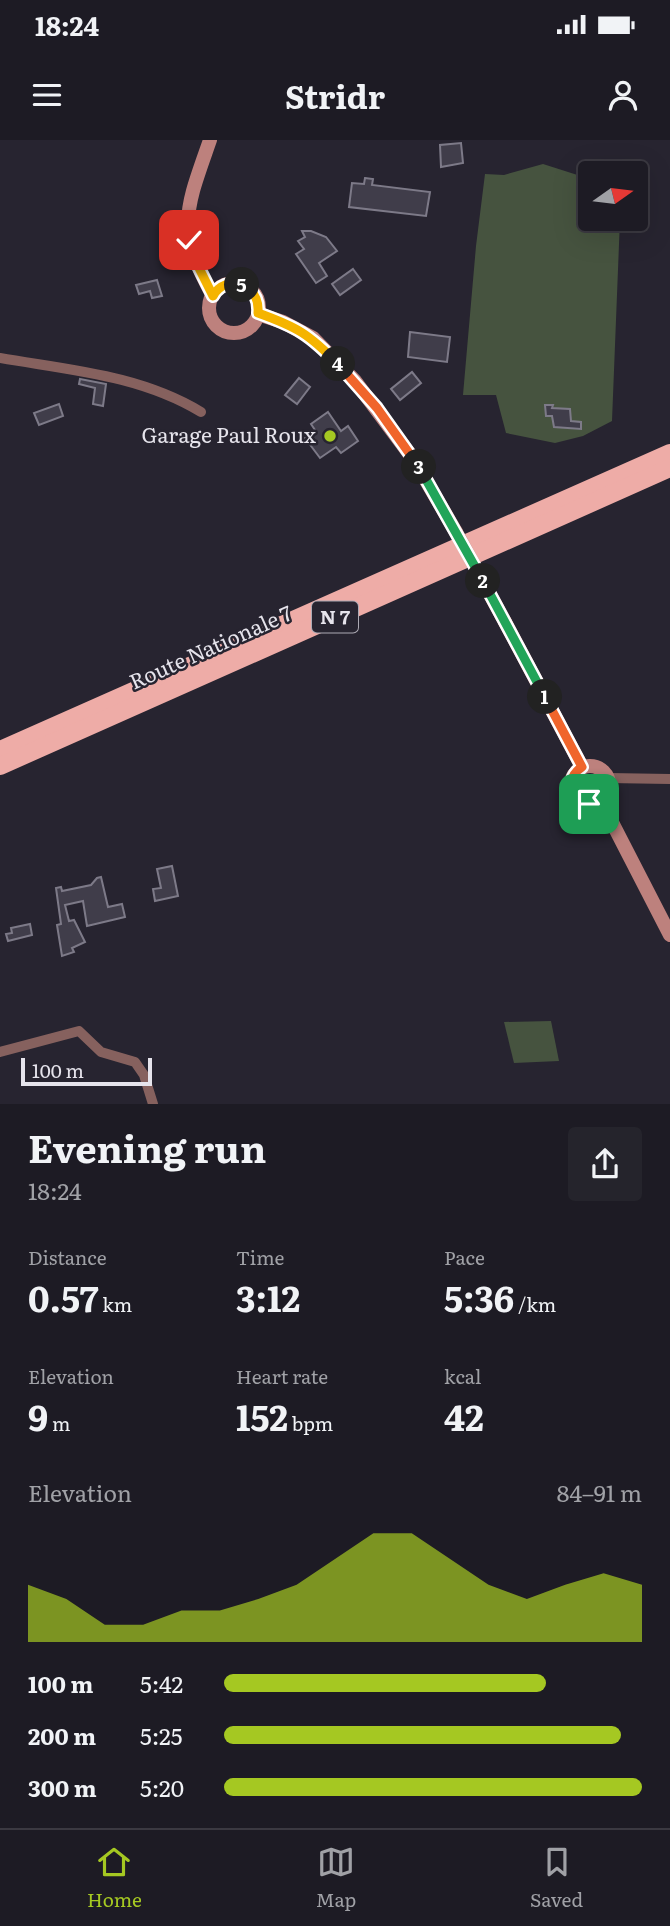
<!DOCTYPE html>
<meta charset="utf-8">
<style>
:root{--surface:#1d1b24;--page:#25242c;--text:#f1f3f6;--muted:#a0a1a6;--line:#3b3941;--accent:#a5c822}
body{margin:0;font-family:Literata,serif;background:var(--page);color:var(--text);height:100vh;display:flex;flex-direction:column;font-size:26px;white-space:nowrap}
*{box-sizing:border-box;margin:0}
p{font-size:23px;color:var(--muted)}
.icon{flex:none;width:38px;height:38px;fill:none;stroke:currentColor;stroke-width:2;stroke-linecap:round;stroke-linejoin:round}
.map{position:relative;height:964px;overflow:hidden}
.panel{display:flex;flex-direction:column;background:var(--surface);flex:1}
.panel>*{flex:none}
.needle{width:46px;rotate:76deg}
.controls{position:absolute;left:578px;top:21px;display:grid;gap:14px}
.controls a{display:grid;place-items:center;width:70px;height:70px;border-radius:7px;background:var(--surface);box-shadow:0 7px 28px #0002,0 0 0 2px var(--line);font-size:35px}
.scale{position:absolute;left:21px;bottom:18px;width:131px;box-sizing:border-box;padding-left:7px;border:4px solid #e6e4ec;border-top:0;font-size:19px;line-height:24px;white-space:nowrap;color:#e6e4ec;-webkit-text-stroke:5px #272430;paint-order:stroke}
.pin{position:absolute;display:grid;place-items:center;width:60px;height:60px;color:#fff;margin:-30px;border-radius:14px;box-shadow:0 4px 10px #0006}
.km{position:absolute;width:35px;height:35px;margin:-18px;border-radius:50%;background:#222;color:#fff;font-size:19px;line-height:35px;text-align:center}
.round{display:grid;place-items:center;flex:none;width:74px;height:74px;border-radius:7px;background:var(--page)}
.headline{display:flex;align-items:center;justify-content:space-between;height:119px;padding:0 28px}
h1{font-size:38px;font-weight:700;line-height:52px}
.stats{display:grid;grid-template-columns:repeat(3,1fr);gap:10px;height:119px;padding:7px 28px}
.stats div{display:grid;align-content:center}
.stats b{font-size:35px;font-weight:700}
.stats small{font-size:19px;font-weight:400}
.stats p{font-size:19px}
.chart{height:196px;padding:14px 28px}
.chart p{display:flex;justify-content:space-between}
.chart svg{width:100%;height:126px;margin-top:7px;fill:var(--accent);opacity:.7}
ul{padding:0 28px;list-style:none;font-size:23px}
li{display:grid;grid-template-columns:112px 84px 1fr;align-items:center;height:52px}
li i{height:18px;border-radius:9px;background:var(--accent)}
.status{display:flex;justify-content:space-between;align-items:center;height:49px;padding:0 35px;background:var(--surface);direction:ltr}
.status svg{height:19px;fill:currentColor}
header{display:flex;justify-content:space-between;align-items:center;height:91px;padding:0 28px;background:var(--surface);font-size:32px;font-weight:700}
.tabs{display:flex;justify-content:space-around;align-items:center;height:98px;border-top:2px solid var(--line);background:var(--surface);font-size:19px;color:var(--muted)}
.tabs a{display:grid;justify-items:center;gap:4px}
.tabs .on{color:var(--accent)}
.map>svg:first-child{display:block}
.green{fill:#46533f}
.building{fill:#403d4a;stroke:#7d7a88;stroke-width:2}
.lines{fill:none;stroke-linecap:round;stroke-linejoin:round}
.minor{stroke:#86615e;stroke-width:10}
.secondary{stroke:#bd817d;stroke-width:14}
.trunk{stroke:#eeaca7;stroke-width:18}
.secondary-bridge{stroke:#bd817d;stroke-width:14}
.split-1-casing{stroke:#fff;stroke-width:14}
.split-2-casing{stroke:#fff;stroke-width:14}
.split-3-casing{stroke:#fff;stroke-width:14}
.split-4-casing{stroke:#fff;stroke-width:14}
.split-5-casing{stroke:#fff;stroke-width:14}
.split-6-casing{stroke:#fff;stroke-width:14}
.split-1{stroke:#f0652b;stroke-width:9}
.split-2{stroke:#22a559;stroke-width:9}
.split-3{stroke:#22a559;stroke-width:9}
.split-4{stroke:#f0652b;stroke-width:9}
.split-5{stroke:#f5b400;stroke-width:9}
.split-6{stroke:#f5b400;stroke-width:9}
.poi-dot{fill:#a5c822;stroke:#272430;stroke-width:2.5}
.labels{text-anchor:middle;stroke-width:5;stroke-linejoin:round;paint-order:stroke}
.shield{fill:#272430;stroke:#adaab4;stroke-width:2}
.shield-label{font-size:19px;font-weight:bold;fill:#e6e4ec}
.poi-label{font-size:21px;fill:#e6e4ec;stroke:#272430;text-anchor:end}
.street-label{font-size:21px;fill:#e6e4ec;stroke:#272430}
</style>
<div class="status"><b>18:24</b><svg viewBox="0 0 49 12"><path d="M0 12V9h3v3zM5 12V6h3v6zM10 12V3h3v9zM15 12V0h3v12zM26 1h20v11H26zM47 4h2v5h-2z"/></svg></div>
<header><svg class="icon" aria-label="menu" viewBox="0 0 24 24"><path d="M4 6h16M4 12h16M4 18h16"/></svg>Stridr<svg class="icon" aria-label="person" viewBox="0 0 24 24"><circle cx="12" cy="8" r="4"/><path d="M4 21q1-7 8-7t8 7"/></svg></header>
<div class="map">
<svg width="670" height="964" viewBox="0 0 670 964">
<rect width="100%" height="100%" fill="#272430"/>
<!-- green -->
<g class="green">
<polygon points="543,24 590,39 590,79 620,79 612,281 583,296 555,303 506,293 496,255 463,255 476,106 485,34 504,35"/>
<polygon points="551,881 559,921 514,923 504,882"/>
</g>
<!-- building -->
<g class="building">
<polygon points="461,3 463,23 441,27 440,5"/>
<polygon points="365,38 373,39 372,45 430,52 426,76 349,67 352,43 364,44"/>
<polygon points="302,91 311,91 326,97 337,111 319,123 327,136 316,143 296,114 304,109 298,101 305,97"/>
<polygon points="353,129 361,140 340,155 332,144"/>
<polygon points="157,140 162,156 152,158 150,151 139,154 136,145"/>
<polygon points="410,192 450,197 447,222 408,217"/>
<polygon points="412,232 421,243 400,260 391,249"/>
<polygon points="299,238 310,247 297,264 285,255"/>
<polygon points="80,239 106,244 103,266 93,264 95,248 79,244"/>
<polygon points="59,264 63,276 39,285 34,273"/>
<polygon points="545,265 553,265 552,268 570,269 571,281 581,282 581,289 554,287 552,276 546,276"/>
<polygon points="328,272 341,291 348,286 358,301 341,313 336,307 320,318 305,298 315,290 311,284"/>
<polygon points="172,726 178,756 155,761 153,749 161,748 157,729"/>
<polygon points="101,737 108,767 122,764 125,777 87,786 83,761 65,765 69,781 74,780 85,802 72,808 74,812 62,816 57,785 61,784 56,748 61,747 62,751 91,745 97,738"/>
<polygon points="30,784 32,795 8,801 6,794 12,793 11,788"/>
</g>
<g class="lines">
<!-- minor -->
<g class="minor">
<path d="M0,218C69,230 140,235 201,272"/>
<polyline points="608,638 670,639"/>
<polyline points="0,912 79,891 101,912 135,922 144,935 153,964"/>
</g>
<!-- secondary -->
<g class="secondary">
<path d="M210,0C186,69 175,88 213,156"/>
<circle cx="234" cy="168" r="25"/>
<polyline points="258,174 283,182 313,198 355,241 414,320 456,392"/>
<polyline points="505,482 582,627"/>
<circle cx="590" cy="645" r="19"/>
<polyline points="601,661 670,795"/>
</g>
<!-- trunk -->
<g class="trunk">
<polyline points="0,610 670,313"/>
<polyline points="0,626 670,328"/>
</g>
<!-- secondary-bridge -->
<polyline class="secondary-bridge" points="456,392 505,482"/>
</g>
<g class="lines">
<!-- split-1 casing -->
<g class="split-1-casing">
<path id="split-1" d="M545,557L582,627C565,638 569,659 589,664"/>
</g>
<!-- split-2 casing -->
<g class="split-2-casing">
<polyline id="split-2" points="483,441 545,557"/>
</g>
<!-- split-3 casing -->
<g class="split-3-casing">
<polyline id="split-3" points="419,327 483,441"/>
</g>
<!-- split-4 casing -->
<g class="split-4-casing">
<polyline id="split-4" points="338,224 377,268 419,327"/>
</g>
<!-- split-5 casing -->
<g class="split-5-casing">
<path id="split-5" d="M242,145C255,151 259,160 258,173C297,187 309,194 338,224"/>
</g>
<!-- split-6 casing -->
<g class="split-6-casing">
<path id="split-6" d="M189,100L194,118L213,156C219,145 230,141 242,145"/>
</g>
<!-- split-1 -->
<use href="#split-1" class="split-1"/>
<!-- split-2 -->
<use href="#split-2" class="split-2"/>
<!-- split-3 -->
<use href="#split-3" class="split-3"/>
<!-- split-4 -->
<use href="#split-4" class="split-4"/>
<!-- split-5 -->
<use href="#split-5" class="split-5"/>
<!-- split-6 -->
<use href="#split-6" class="split-6"/>
</g>
<!-- markers -->
<circle class="poi-dot" cx="330" cy="296" r="7"/>
<g class="labels">
<!-- shield labels -->
<rect class="shield" x="312" y="461.5" width="46" height="31" rx="5"/>
<g class="shield-label">
<text x="335" y="484">N 7</text>
</g>
<!-- poi labels -->
<g class="poi-label">
<text x="316" y="303">Garage Paul Roux</text>
</g>
<!-- street labels -->
<g class="street-label">
<text transform="translate(211 508) rotate(-24)" y="7">Route Nationale 7</text>
</g>
</g>
</svg>
<div class="controls">
<a><svg class="needle" viewBox="-14 -14 28 28"><path d="M0-13l5 13h-10z" fill="#e53935"/><path d="M0 13l5-13h-10z" fill="#a0a1a6"/></svg></a>
</div>
<div class="scale">100 m</div>
<div class="pin" style="left:589px;top:664px;background:#1e9e55"><svg class="icon" aria-label="arrive" viewBox="0 0 24 24"><path d="M6 21V4h12l-3 4 3 4H6"/></svg></div>
<div class="pin" style="left:189px;top:100px;background:#d93025"><svg class="icon" aria-label="check" viewBox="0 0 24 24"><path d="M5 12l5 5 9-10"/></svg></div>
<b class="km" style="left:545px;top:557px">1</b>
<b class="km" style="left:483px;top:441px">2</b>
<b class="km" style="left:419px;top:327px">3</b>
<b class="km" style="left:338px;top:224px">4</b>
<b class="km" style="left:242px;top:145px">5</b>
</div>
<section class="panel">
<div class="headline"><div><h1>Evening run</h1><p>18:24</p></div><a class="round"><svg class="icon" aria-label="share" viewBox="0 0 24 24"><path d="M12 15V3M7 8l5-5 5 5M5 13v7h14v-7"/></svg></a></div>
<div class="stats">
<div><p>Distance</p><b>0.57<small> km</small></b></div>
<div><p>Time</p><b>3:12</b></div>
<div><p>Pace</p><b>5:36<small> /km</small></b></div>
</div>
<div class="stats">
<div><p>Elevation</p><b>9<small> m</small></b></div>
<div><p>Heart rate</p><b>152<small> bpm</small></b></div>
<div><p>kcal</p><b>42</b></div>
</div>
<div class="chart"><p><span>Elevation</span>84–91 m</p>
<svg viewBox="0 0 160 44" preserveAspectRatio="none"><path d="M0 44V24L10 29L20 38L30 38L40 33L50 33L60 29L70 24L80 15L90 6L100 6L110 15L120 24L130 29L140 24L150 20L160 24V44z"/></svg>
</div>
<ul>
<li><b>100 m</b>5:42<i style="width:77%"></i></li>
<li><b>200 m</b>5:25<i style="width:95%"></i></li>
<li><b>300 m</b>5:20<i style="width:100%"></i></li>
</ul>
</section>
<nav class="tabs">
<a class="on"><svg class="icon" aria-label="home" viewBox="0 0 24 24"><path d="M3 11l9-7 9 7M6 9v11h12V9"/></svg>Home</a>
<a><svg class="icon" aria-label="map" viewBox="0 0 24 24"><path d="M3 6l6-2 6 2 6-2v14l-6 2-6-2-6 2zM9 4v14M15 6v14"/></svg>Map</a>
<a><svg class="icon" aria-label="saved" viewBox="0 0 24 24"><path d="M7 4h10v16l-5-4-5 4z"/></svg>Saved</a>
</nav>
